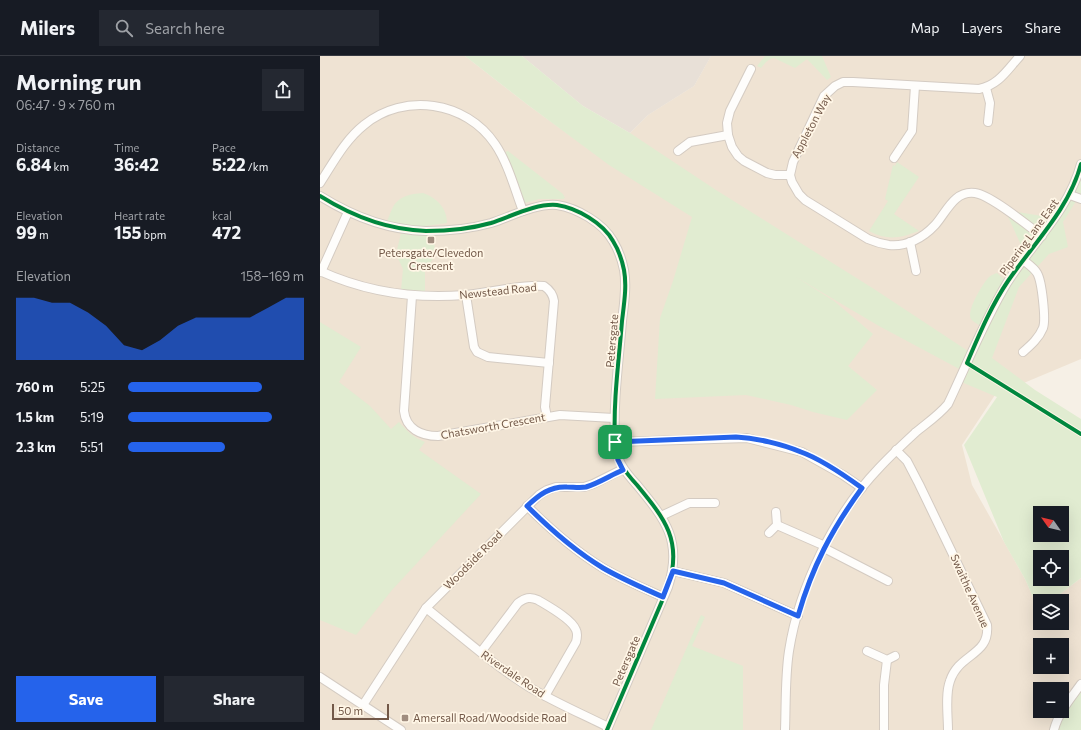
<!DOCTYPE html>
<meta charset="utf-8">
<style>
:root{--surface:#171b24;--page:#242831;--text:#f1f3f6;--muted:#9ea1a6;--line:#363941;--accent:#2563eb}
body{margin:0;font-family:Commissioner,sans-serif;background:var(--page);color:var(--text);height:100vh;display:flex;flex-direction:column;font-size:15px;white-space:nowrap}
*{box-sizing:border-box;margin:0}
p{font-size:13px;color:var(--muted)}
.icon{flex:none;width:22px;height:22px;fill:none;stroke:currentColor;stroke-width:2;stroke-linecap:round;stroke-linejoin:round}
.map{position:relative;flex:1;overflow:hidden}
.drawer{display:flex;flex-direction:column;background:var(--surface);width:320px}
.drawer>*{flex:none}
.needle{width:26px;rotate:304deg}
.controls{position:absolute;left:713px;top:450px;display:grid;gap:8px}
.controls a{display:grid;place-items:center;width:36px;height:36px;border-radius:0px;background:var(--surface);box-shadow:0 4px 16px #0002;font-size:20px}
.scale{position:absolute;left:12px;bottom:10px;width:57px;box-sizing:border-box;padding-left:4px;border:2px solid #725848;border-top:0;font-size:11px;line-height:14px;white-space:nowrap;color:#725848;-webkit-text-stroke:3px #fff6e6;paint-order:stroke}
.pin{position:absolute;display:grid;place-items:center;width:34px;height:34px;color:#fff;margin:-17px;border-radius:8px;box-shadow:0 2px 6px #0006}
.round{display:grid;place-items:center;flex:none;width:42px;height:42px;border-radius:0px;background:var(--page)}
.overview{display:flex;align-items:center;justify-content:space-between;height:68px;padding:0 16px}
h1{font-size:22px;font-weight:700;line-height:30px}
.stats{display:grid;grid-template-columns:repeat(3,1fr);gap:6px;height:68px;padding:4px 16px}
.stats div{display:grid;align-content:center}
.stats b{font-size:17px;font-weight:700}
.stats small{font-size:11px;font-weight:400}
.stats p{font-size:11px}
.chart{height:112px;padding:8px 16px}
.chart p{display:flex;justify-content:space-between}
.chart svg{width:100%;height:72px;margin-top:4px;fill:var(--accent);opacity:.7}
.button{display:flex;gap:8px;margin-top:auto;padding:8px 16px}
.button a{flex:1;height:46px;border-radius:0px;background:var(--accent);color:#fff;font-size:16px;font-weight:700;line-height:46px;text-align:center}
.button a+a{background:var(--page);color:var(--text)}
ul{padding:0 16px;list-style:none;font-size:13px}
li{display:grid;grid-template-columns:64px 48px 1fr;align-items:center;height:30px}
li i{height:10px;border-radius:5px;background:var(--accent)}
header{display:flex;align-items:center;gap:24px;box-sizing:border-box;height:56px;padding:0 20px;background:var(--surface);border-bottom:1px solid var(--line)}
header strong{font-size:19px}
nav{display:flex;gap:22px;margin-inline-start:auto;font-size:14px}
.search{width:280px;height:36px;background:var(--page);display:flex;align-items:center;gap:10px;box-sizing:border-box;padding:0 14px;border-radius:0px;color:var(--muted);font-size:15px}
main{display:flex;flex:1;min-height:0}
.map>svg:first-child{display:block}
.residential{fill:#efe3d3;fill-rule:evenodd}
.industrial{fill:#e8e0d7}
.green{fill:#e1ecd1;fill-rule:evenodd}
.lines{fill:none;stroke-linecap:round;stroke-linejoin:round}
.street-casing{stroke:#d4cbc2;stroke-width:10}
.street{stroke:#fefdfb;stroke-width:8}
.cycleway-casing{stroke:#fff6e6;stroke-width:6}
.cycleway{stroke:#00873e;stroke-width:4}
.route-casing{stroke:#fff;stroke-width:8}
.route{stroke:#2563eb;stroke-width:5}
.poi-dot{fill:#a08d7f;stroke:#fff6e6;stroke-width:1.5}
.labels{text-anchor:middle;stroke-width:3.5;stroke-linejoin:round;paint-order:stroke}
.street-label{font-size:11px;fill:#725848;stroke:#fff6e6}
.poi-label{font-size:11px;fill:#725848;stroke:#fff6e6}
</style>
<header>
<strong>Milers</strong>
<div class="search"><svg class="icon" aria-label="search" viewBox="0 0 24 24"><circle cx="10" cy="10" r="6"/><path d="M15 15l6 6"/></svg>Search here</div>
<nav><a>Map</a><a>Layers</a><a>Share</a></nav>
</header>
<main>
<section class="drawer">
<div class="overview"><div><h1>Morning run</h1><p>06:47 · 9 × 760 m</p></div><a class="round"><svg class="icon" aria-label="share" viewBox="0 0 24 24"><path d="M12 15V3M7 8l5-5 5 5M5 13v7h14v-7"/></svg></a></div>
<div class="stats">
<div><p>Distance</p><b>6.84<small> km</small></b></div>
<div><p>Time</p><b>36:42</b></div>
<div><p>Pace</p><b>5:22<small> /km</small></b></div>
</div>
<div class="stats">
<div><p>Elevation</p><b>99<small> m</small></b></div>
<div><p>Heart rate</p><b>155<small> bpm</small></b></div>
<div><p>kcal</p><b>472</b></div>
</div>
<div class="chart"><p><span>Elevation</span>158–169 m</p>
<svg viewBox="0 0 160 44" preserveAspectRatio="none"><path d="M0 44V6L10 6L20 9L30 9L40 15L50 23L60 35L70 38L80 32L90 23L100 18L110 18L120 18L130 18L140 12L150 6L160 6V44z"/></svg>
</div>
<ul>
<li><b>760 m</b>5:25<i style="width:76%"></i></li>
<li><b>1.5 km</b>5:19<i style="width:82%"></i></li>
<li><b>2.3 km</b>5:51<i style="width:55%"></i></li>
</ul>
<div class="button"><a>Save</a><a>Share</a></div>
</section>
<div class="map">
<svg width="761" height="674" viewBox="0 0 761 674">
<rect width="100%" height="100%" fill="#f6f0e6"/>
<!-- residential -->
<path class="residential" d="M0,0H145L208,49L289,108L310,77L328,59L374,30L391,0H761V303L675,339L642,389L652,429L705,523L719,554H720V567H742V545H731L761,522V674H0ZM720,589H742V611H720ZM720,633H742V655H720Z"/>
<!-- industrial -->
<polygon class="industrial" points="202,0 391,0 374,30 328,59 310,77 263,50"/>
<!-- green -->
<g class="green">
<path d="M145,0H202L263,50L310,77L396,134L554,233L651,297L663,272C660,269 653,266 651,263C646,255 663,227 669,221C671,219 674,218 677,217L687,226L706,200L685,154L734,162L761,108V143L758,142L743,166L748,191L729,198L699,231L672,302L715,334L761,363V522L731,545H720V554L719,555L705,523L684,486L644,389L677,341L639,325L643,315L559,270L476,221L514,245L553,278L528,310L557,334L527,364L493,356L471,349L426,339L335,343L340,262L353,225L372,161L289,109L208,49ZM720,457H742V479H720ZM720,501H742V523H720Z"/>
<path d="M445,0H502L511,21L507,24L487,3L475,12L454,2C448,3 445,7 441,12L437,10Z"/>
<polygon points="188,95 243,138 245,142 243,143 219,143 205,147 185,96"/>
<path d="M577,106L599,121L574,158L599,175C580,182 568,185 549,175L568,145L565,143L573,109L575,110Z"/>
<path d="M103,137C117,142 127,152 127,167L99,171L67,165C69,161 70,157 72,153C78,140 90,138 103,137Z"/>
<polygon points="81,177 114,179 115,200 105,214 105,236 81,234 83,213 76,198"/>
<path d="M0,266L41,291L19,326L50,350L71,373L79,366C87,375 94,382 105,386L99,394L161,438L72,534L36,579L0,564Z"/>
<polygon points="381,559 385,561 372,590 423,610 423,674 331,674"/>
<polygon points="761,633 761,674 738,674 744,659"/>
</g>
<g class="lines">
<!-- street casing -->
<g class="street-casing">
<g id="street">
<path d="M700,0C687,14 679,29 659,33L533,26H523L515,30L504,40L473,106L470,119L472,126L479,138L485,144L548,183C555,186 562,188 569,189C586,191 603,182 615,169C626,157 634,134 655,137C671,139 708,170 722,180"/>
<polyline points="431,13 410,55 407,67 408,79 412,91 418,100 424,105 447,117 455,119 470,119"/>
<polyline points="666,32 670,47 668,66"/>
<polyline points="358,95 370,86 408,79"/>
<polyline points="574,102 592,75 595,30"/>
<path d="M0,127C13,107 25,84 44,69C84,36 146,45 175,88C188,107 195,134 203,155"/>
<polyline points="750,139 761,143"/>
<path d="M0,140C32,160 68,174 106,175C128,175 150,173 171,167C190,161 216,147 237,149C257,152 283,167 293,185C298,193 302,204 304,214C307,230 304,248 302,265C299,304 293,345 295,385C295,403 305,416 317,429C345,463 363,485 348,531L287,674"/>
<polyline points="590,186 596,215"/>
<path d="M703,204C708,208 714,212 717,217C722,225 726,264 723,272C719,282 711,289 703,296"/>
<path d="M0,215C46,236 95,243 145,239C170,237 200,228 224,230C230,234 233,238 234,245L225,351L227,361"/>
<polyline points="1,216 28,156"/>
<polyline points="146,239 154,291 157,296 168,301 229,307"/>
<path d="M92,240L84,355C86,373 101,380 118,380L240,359L294,362"/>
<polyline points="295,386 427,382 482,396 523,419 542,432"/>
<path d="M576,394L587,405L599,428L667,569C670,600 639,597 630,625C625,638 628,660 628,674"/>
<path d="M207,450C230,473 255,495 283,512C302,523 323,532 343,541"/>
<polyline points="341,460 369,447 395,447"/>
<polyline points="457,469 505,490"/>
<polyline points="449,477 457,469 456,456"/>
<polyline points="504,492 568,525"/>
<polyline points="353,515 404,527 478,560"/>
<path d="M106,552C140,579 172,608 209,631C234,646 262,658 288,671"/>
<polyline points="547,595 567,604 575,600"/>
<path d="M161,596L198,547C205,542 210,540 218,544C228,550 252,563 256,574C258,578 257,582 256,586L225,640"/>
<polyline points="0,621 81,674"/>
<polyline points="43,649 106,552 219,439 227,434 236,431 264,431 273,428 303,413"/>
<path d="M465,674C466,648 465,621 469,595C479,531 514,459 559,412C571,399 583,388 596,376C607,367 619,359 628,348C647,308 664,265 687,227C712,187 748,156 761,108"/>
<polyline points="564,674 564,629 567,604"/>
<path d="M734,674C738,657 751,642 761,628"/>
</g>
</g>
<!-- street -->
<use href="#street" class="street"/>
<!-- cycleway casing -->
<g class="cycleway-casing">
<g id="cycleway">
<path d="M761,108C749,153 714,187 688,225C671,250 659,279 647,307L761,378"/>
<path d="M0,140C32,160 68,174 106,175C128,175 150,173 171,167C190,161 216,147 237,149C257,152 283,167 293,185C298,193 302,204 304,214C307,230 304,248 302,265C299,304 293,345 295,385C295,403 305,416 317,429C345,463 363,485 348,531L287,674"/>
</g>
</g>
<!-- cycleway -->
<use href="#cycleway" class="cycleway"/>
</g>
<g class="lines">
<!-- route casing -->
<g class="route-casing">
<path id="route" d="M416,381C436,382 462,388 481,396C501,403 524,419 542,432C512,473 492,511 478,560L404,527L353,515L343,541C323,532 302,523 283,512C255,495 230,473 207,450C219,439 230,430 247,431C253,431 260,432 266,431C279,427 291,419 303,414L298,404L295,386Z"/>
</g>
<!-- route -->
<use href="#route" class="route"/>
</g>
<!-- markers -->
<g class="poi-dot">
<rect x="107" y="180" width="8" height="8" rx="2"/>
<rect x="81" y="658" width="8" height="8" rx="2"/>
</g>
<g class="labels">
<!-- street labels -->
<g class="street-label">
<text transform="translate(491 70) rotate(-62)" y="4">Appleton Way</text>
<text transform="translate(709 181) rotate(-54)" y="4">Pipering Lane East</text>
<text transform="translate(178 235) rotate(-6)" y="4">Newstead Road</text>
<text transform="translate(292 285) rotate(-85)" y="4">Petersgate</text>
<text transform="translate(173 370) rotate(-10)" y="4">Chatsworth Crescent</text>
<text transform="translate(153 504) rotate(-45)" y="4">Woodside Road</text>
<text transform="translate(650 535) rotate(66)" y="4">Swaithe Avenue</text>
<text transform="translate(306 605) rotate(-67)" y="4">Petersgate</text>
<text transform="translate(193 618) rotate(34)" y="4">Riverdale Road</text>
</g>
<!-- poi labels -->
<g class="poi-label">
<text x="111" y="201">Petersgate/Clevedon<tspan x="111" dy="13">Crescent</tspan></text>
<text x="93" y="666" text-anchor="start">Amersall Road/Woodside Road</text>
</g>
</g>
</svg>
<div class="controls">
<a><svg class="needle" viewBox="-14 -14 28 28"><path d="M0-13l5 13h-10z" fill="#e53935"/><path d="M0 13l5-13h-10z" fill="#9ea1a6"/></svg></a>
<a><svg class="icon" aria-label="locate" viewBox="0 0 24 24"><circle cx="12" cy="12" r="6"/><path d="M12 2v4M12 18v4M2 12h4M18 12h4"/></svg></a>
<a><svg class="icon" aria-label="layers" viewBox="0 0 24 24"><path d="M12 4l9 5-9 5-9-5zM3 14l9 5 9-5"/></svg></a>
<a>+</a>
<a>−</a>
</div>
<div class="scale">50 m</div>
<div class="pin" style="left:295px;top:386px;background:#1e9e55"><svg class="icon" aria-label="arrive" viewBox="0 0 24 24"><path d="M6 21V4h12l-3 4 3 4H6"/></svg></div>
</div>
</main>
